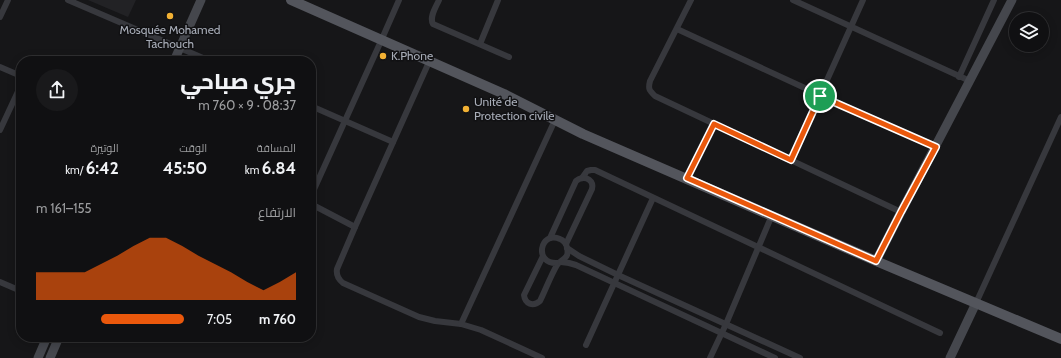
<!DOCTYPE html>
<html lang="ar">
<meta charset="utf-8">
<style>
:root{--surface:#101012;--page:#19191b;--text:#f1f3f6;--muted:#9c9d9f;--line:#303032;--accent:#ea580c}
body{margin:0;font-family:Cabin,Cairo,sans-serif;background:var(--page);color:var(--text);direction:rtl;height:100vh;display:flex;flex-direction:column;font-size:15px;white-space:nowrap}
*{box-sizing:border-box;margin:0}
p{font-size:13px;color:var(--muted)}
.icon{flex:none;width:22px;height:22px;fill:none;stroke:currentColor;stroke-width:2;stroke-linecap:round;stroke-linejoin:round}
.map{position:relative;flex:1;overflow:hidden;direction:ltr}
.side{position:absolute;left:16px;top:56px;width:300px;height:286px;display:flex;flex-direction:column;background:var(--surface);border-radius:16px;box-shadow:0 2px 10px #0003,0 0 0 1px var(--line);direction:rtl}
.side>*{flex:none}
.controls{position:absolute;left:1009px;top:12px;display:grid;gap:8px}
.controls a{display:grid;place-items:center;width:40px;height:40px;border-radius:50%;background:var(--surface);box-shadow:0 2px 10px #0003,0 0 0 1px var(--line);font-size:20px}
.pin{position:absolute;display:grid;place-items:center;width:34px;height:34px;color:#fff;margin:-17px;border:2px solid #fff;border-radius:50%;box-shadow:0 1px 4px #0007}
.round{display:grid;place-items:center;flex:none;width:42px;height:42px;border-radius:21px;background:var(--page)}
.summary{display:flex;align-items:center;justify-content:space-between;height:68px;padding:0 20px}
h1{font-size:22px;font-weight:800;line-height:30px}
.figures{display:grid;grid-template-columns:repeat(3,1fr);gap:6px;height:68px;padding:4px 20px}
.figures div{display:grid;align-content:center}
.figures b{font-size:17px;font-weight:800}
.figures small{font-size:11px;font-weight:400}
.figures p{font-size:11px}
.chart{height:112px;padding:8px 20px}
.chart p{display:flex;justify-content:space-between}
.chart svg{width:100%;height:72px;margin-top:4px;fill:var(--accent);opacity:.7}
ul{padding:0 20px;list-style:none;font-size:13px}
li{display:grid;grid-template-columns:64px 48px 1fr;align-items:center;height:30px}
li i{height:10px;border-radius:5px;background:var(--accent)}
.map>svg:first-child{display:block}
.built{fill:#222225}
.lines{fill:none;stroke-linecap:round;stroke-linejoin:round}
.street{stroke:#37383d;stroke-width:6}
.secondary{stroke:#45474d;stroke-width:9}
.primary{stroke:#53555c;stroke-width:10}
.route-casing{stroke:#fff;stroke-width:8}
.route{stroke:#ea580c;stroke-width:5}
.poi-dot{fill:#f2b134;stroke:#111113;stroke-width:1.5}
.labels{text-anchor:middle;stroke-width:3;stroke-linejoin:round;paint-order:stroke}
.poi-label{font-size:12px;fill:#a8adb8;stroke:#111113;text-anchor:start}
</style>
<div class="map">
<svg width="1061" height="358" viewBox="0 0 1061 358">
<rect width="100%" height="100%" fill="#161618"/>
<!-- built -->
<polygon class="built" points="88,0 136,0 128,17"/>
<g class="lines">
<!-- street -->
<g class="street">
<polyline points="68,0 210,61"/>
<path d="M439,0C436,7 429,17 433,24L509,57"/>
<path d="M691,0L650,81C648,89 649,90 655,96L901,212"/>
<polyline points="793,0 970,81"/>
<polyline points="0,17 8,0"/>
<polyline points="677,29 820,95 935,147"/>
<polyline points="480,44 498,0"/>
<polyline points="0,67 21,76"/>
<polyline points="959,77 994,0"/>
<polyline points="311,106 393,142"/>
<polyline points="0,130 21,85"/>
<polyline points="791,160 863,0"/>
<polyline points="582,178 587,171 591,170 595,170 940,333"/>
<polyline points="687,179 714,124"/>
<polyline points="311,196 381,41 399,0"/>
<path d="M311,204L355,227L337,269C336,275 338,279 343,283L419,317L435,321L461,324L481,330L542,358"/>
<polyline points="355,227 429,62"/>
<path d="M550,238L576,181L579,179C587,176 594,181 592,189L566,244"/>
<polyline points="567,248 579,256 618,275 800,358"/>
<path d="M543,256L524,295C525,304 533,307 540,301C545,291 551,275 557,265C561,259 570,259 567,248C567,244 563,240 560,239C540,230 533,265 558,263"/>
<polyline points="561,262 569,263 576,265 775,358"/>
<polyline points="0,282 21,291"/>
<polyline points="976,303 1061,117"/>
<polyline points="461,324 555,120"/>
<polyline points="586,345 653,198"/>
<polyline points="710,358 726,324 772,215"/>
</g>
<!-- secondary -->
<g class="secondary">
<polyline points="174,61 201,0"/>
<polyline points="876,261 901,212 1012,0"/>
<polyline points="38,358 47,337"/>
<polyline points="50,358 59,337"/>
<polyline points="950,358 976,303"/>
</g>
<!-- primary -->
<polyline class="primary" points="291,0 504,94 583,134 876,261 1061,339"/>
</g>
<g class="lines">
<!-- route casing -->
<g class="route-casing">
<polygon id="route" points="820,96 936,147 901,212 876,261 687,178 714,124 791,160"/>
</g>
<!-- route -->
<use href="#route" class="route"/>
</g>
<!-- markers -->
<g class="poi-dot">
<circle cx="170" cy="16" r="4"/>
<circle cx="383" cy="56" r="4"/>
<circle cx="466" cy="109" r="4"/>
</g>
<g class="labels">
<!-- poi labels -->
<g class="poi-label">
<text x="170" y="34" text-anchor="middle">Mosquée Mohamed<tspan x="170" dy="14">Tachouch</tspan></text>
<text x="391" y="60">K.Phone</text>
<text x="474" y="106">Unité de<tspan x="474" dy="14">Protection civile</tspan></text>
</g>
</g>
</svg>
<div class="controls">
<a><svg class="icon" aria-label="layers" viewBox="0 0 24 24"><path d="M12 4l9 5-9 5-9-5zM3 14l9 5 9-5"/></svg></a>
</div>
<div class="pin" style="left:820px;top:96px;background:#1e9e55"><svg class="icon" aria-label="arrive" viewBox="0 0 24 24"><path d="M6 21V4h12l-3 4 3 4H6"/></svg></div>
<section class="side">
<div class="summary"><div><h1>جري صباحي</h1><p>08:37 · 9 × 760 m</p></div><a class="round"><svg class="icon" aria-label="share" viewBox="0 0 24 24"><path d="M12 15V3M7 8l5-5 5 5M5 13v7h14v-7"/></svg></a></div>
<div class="figures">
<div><p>المسافة</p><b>6.84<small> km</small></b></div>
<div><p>الوقت</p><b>45:50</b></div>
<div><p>الوتيرة</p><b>6:42<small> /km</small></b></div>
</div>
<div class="chart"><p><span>الارتفاع</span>155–161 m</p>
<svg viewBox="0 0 160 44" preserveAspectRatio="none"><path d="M0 44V27L10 27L20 27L30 27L40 22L50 17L60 11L70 6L80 6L90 11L100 17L110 22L120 27L130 33L140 38L150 33L160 27V44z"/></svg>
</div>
<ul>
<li><b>760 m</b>7:05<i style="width:56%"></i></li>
</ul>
</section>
</div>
